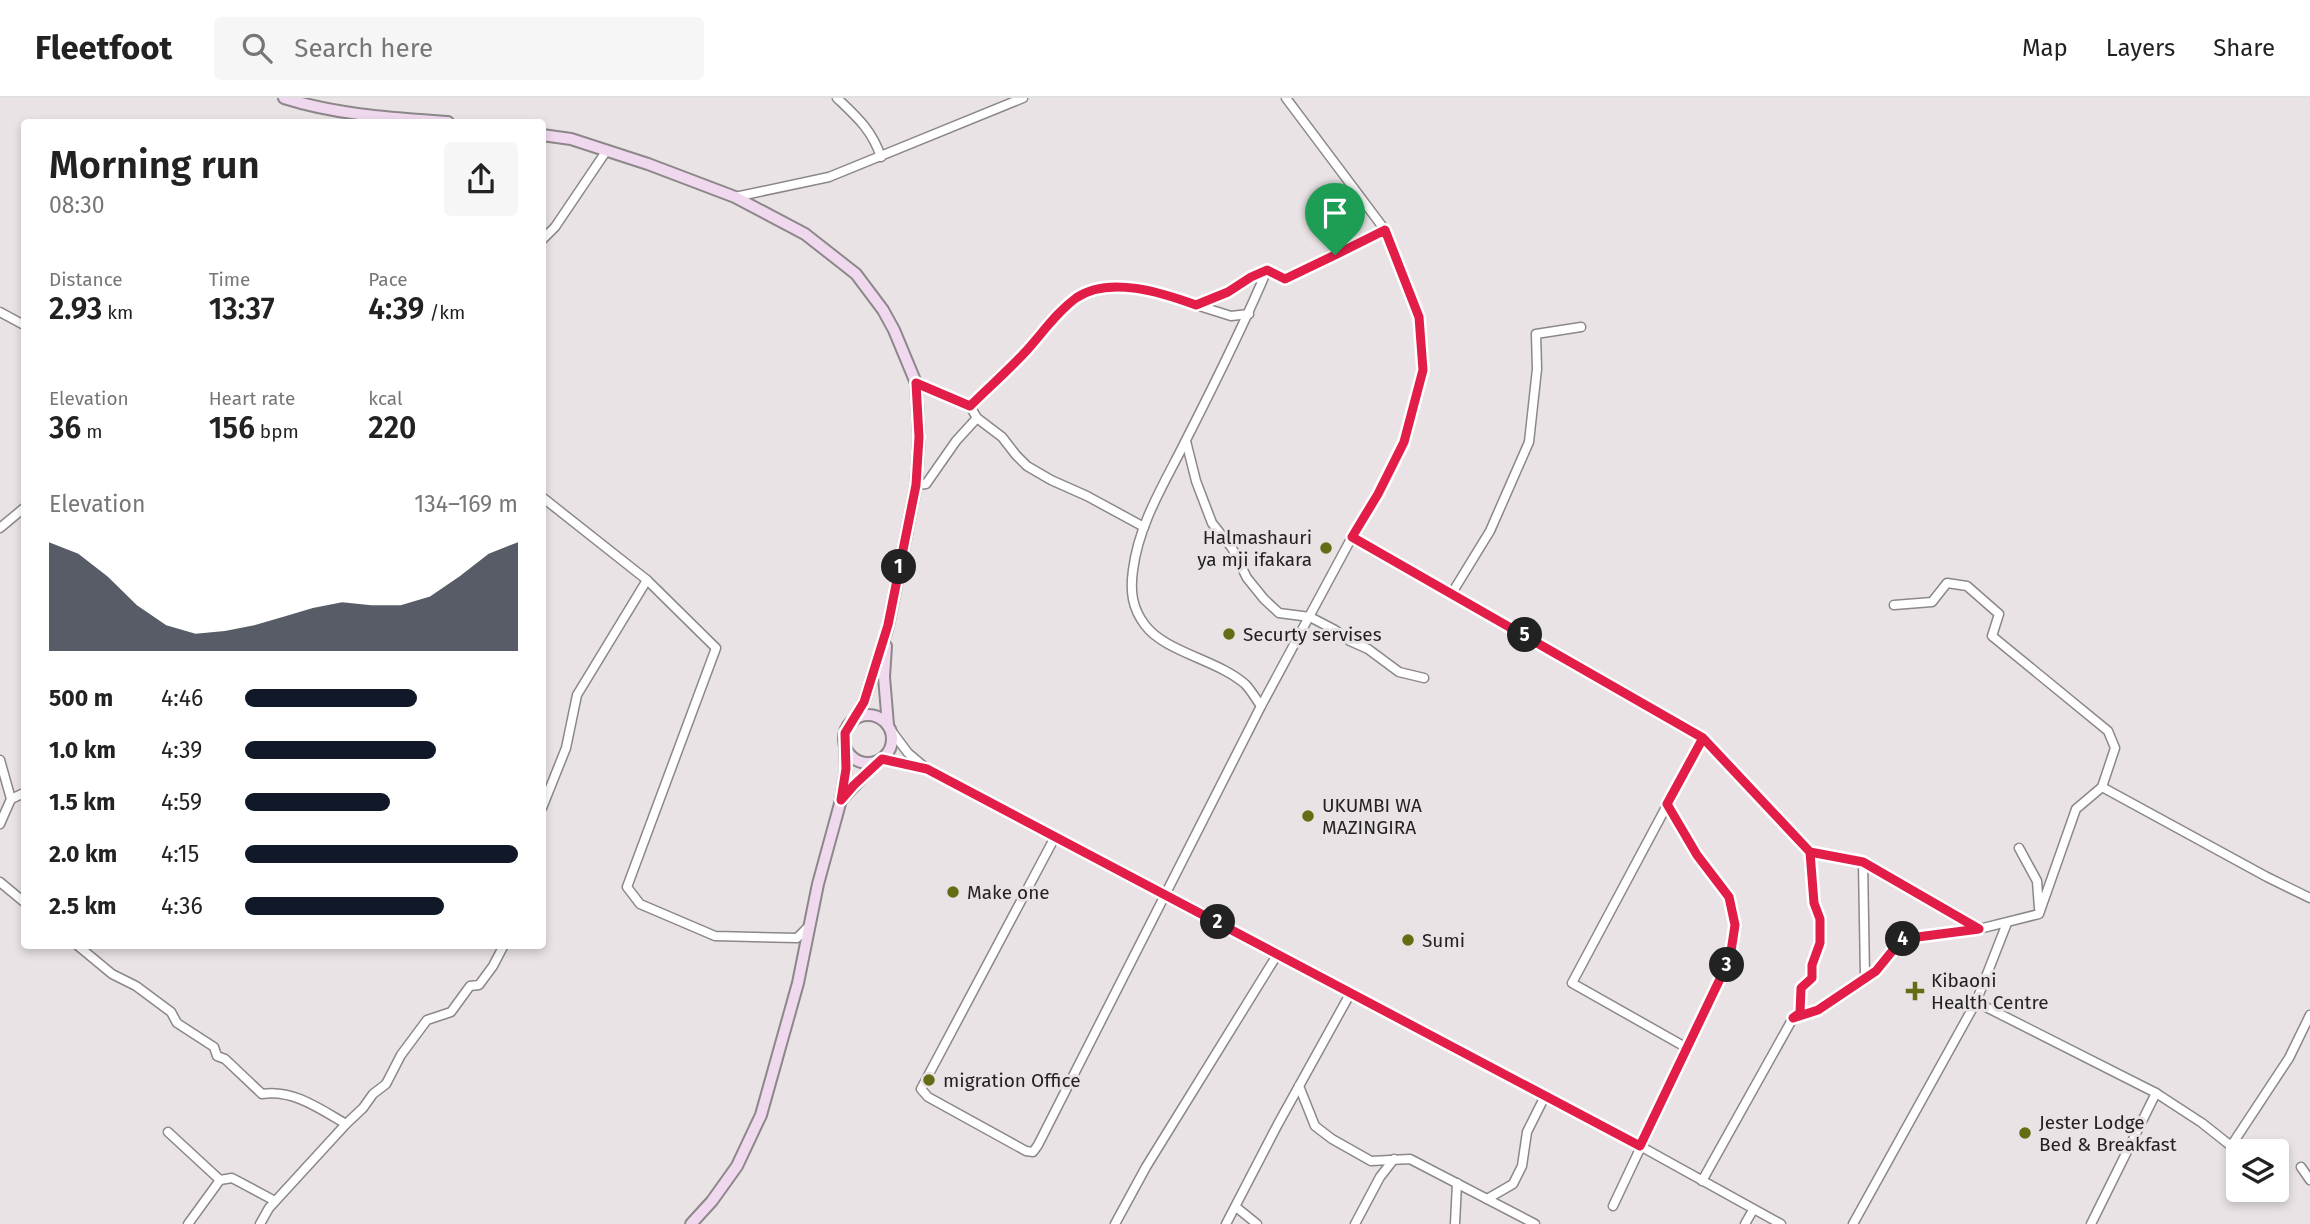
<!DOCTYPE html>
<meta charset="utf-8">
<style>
:root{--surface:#fff;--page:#f6f6f6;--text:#222;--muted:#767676;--line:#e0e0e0;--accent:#111827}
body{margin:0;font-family:"Fira Sans",sans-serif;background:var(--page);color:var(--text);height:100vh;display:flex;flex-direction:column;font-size:26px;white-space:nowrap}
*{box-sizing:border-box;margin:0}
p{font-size:23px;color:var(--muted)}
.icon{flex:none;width:38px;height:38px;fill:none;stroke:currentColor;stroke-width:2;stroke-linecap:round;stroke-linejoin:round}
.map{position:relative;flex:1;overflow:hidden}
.drawer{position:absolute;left:21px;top:21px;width:525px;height:830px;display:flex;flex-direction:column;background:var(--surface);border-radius:7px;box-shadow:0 4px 10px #0003}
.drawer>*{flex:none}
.tools{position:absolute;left:2226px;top:1041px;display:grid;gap:14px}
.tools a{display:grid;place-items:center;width:63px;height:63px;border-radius:7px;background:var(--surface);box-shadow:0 4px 10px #0003;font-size:35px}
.pin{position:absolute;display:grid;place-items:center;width:60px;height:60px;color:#fff;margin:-72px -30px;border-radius:50% 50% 50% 0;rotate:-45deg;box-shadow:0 0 7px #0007}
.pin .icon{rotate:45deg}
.km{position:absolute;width:35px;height:35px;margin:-18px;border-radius:50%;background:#222;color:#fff;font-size:19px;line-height:35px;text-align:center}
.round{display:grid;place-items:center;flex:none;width:74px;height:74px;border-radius:7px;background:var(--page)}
.headline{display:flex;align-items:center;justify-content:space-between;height:119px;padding:0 28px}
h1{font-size:38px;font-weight:600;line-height:52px}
.metrics{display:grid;grid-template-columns:repeat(3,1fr);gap:10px;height:119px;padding:7px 28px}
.metrics div{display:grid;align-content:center}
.metrics b{font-size:30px;font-weight:600}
.metrics small{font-size:19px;font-weight:400}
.metrics p{font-size:19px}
.chart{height:196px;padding:14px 28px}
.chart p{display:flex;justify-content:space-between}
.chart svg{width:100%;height:126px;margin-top:7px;fill:var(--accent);opacity:.7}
ul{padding:0 28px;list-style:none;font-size:23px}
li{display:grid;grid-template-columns:112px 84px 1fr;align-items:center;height:52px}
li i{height:18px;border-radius:9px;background:var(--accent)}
header{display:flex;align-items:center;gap:42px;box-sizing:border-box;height:98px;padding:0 35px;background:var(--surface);border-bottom:2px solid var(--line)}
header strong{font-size:33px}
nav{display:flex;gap:38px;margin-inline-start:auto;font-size:24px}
.search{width:490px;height:63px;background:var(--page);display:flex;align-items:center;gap:18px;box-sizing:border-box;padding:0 24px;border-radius:7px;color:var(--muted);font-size:26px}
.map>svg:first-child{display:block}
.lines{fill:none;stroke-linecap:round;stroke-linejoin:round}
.street-casing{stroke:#8c8789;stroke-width:11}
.secondary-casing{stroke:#8c8789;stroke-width:14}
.street{stroke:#fff;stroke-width:8}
.secondary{stroke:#f0d8ef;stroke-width:10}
.route-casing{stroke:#fff;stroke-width:14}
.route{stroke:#e11d48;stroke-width:9}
.poi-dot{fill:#626d14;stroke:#e9e3e5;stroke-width:2.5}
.labels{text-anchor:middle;stroke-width:6;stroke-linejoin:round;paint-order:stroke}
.poi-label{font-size:19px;fill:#232122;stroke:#e9e3e5;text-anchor:start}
</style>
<header>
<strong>Fleetfoot</strong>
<div class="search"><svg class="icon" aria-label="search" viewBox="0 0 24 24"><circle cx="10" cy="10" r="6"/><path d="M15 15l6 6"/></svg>Search here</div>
<nav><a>Map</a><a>Layers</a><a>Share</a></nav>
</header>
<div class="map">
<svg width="2310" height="1126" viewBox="0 0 2310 1126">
<rect width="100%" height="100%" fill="#e9e3e5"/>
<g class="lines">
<!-- street casing -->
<g class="street-casing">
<g id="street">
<path d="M837,0C857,19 872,32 881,59"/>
<polyline points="735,99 829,79 1023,0"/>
<polyline points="542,142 555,129 607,52"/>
<polyline points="1196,207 1231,218 1249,216"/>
<polyline points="0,214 24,227"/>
<polyline points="916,285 970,308 977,320 1002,339 1016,357 1027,368 1051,382 1087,398 1144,429"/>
<path d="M970,308C989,289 1010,271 1028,251C1044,234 1057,214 1076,200C1108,177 1163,195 1196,207L1228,194L1251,179L1267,172L1285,181L1385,132"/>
<polyline points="1186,343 1196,383 1212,425 1232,450 1247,480 1264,501 1279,515 1310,519 1335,532 1350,543 1368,551 1399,574 1424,580"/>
<polyline points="916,387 926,386 956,343 977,320"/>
<polyline points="542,399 647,482 716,550 627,789 640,806 715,838 797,840 809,828"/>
<polyline points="0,430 24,410"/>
<polyline points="1352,439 1703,640 1810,754 1863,764 1979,831"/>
<polyline points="1452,495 1490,433 1529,344 1537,271 1536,236 1581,229"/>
<path d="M1261,608C1256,601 1251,592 1245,586C1218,562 1165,554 1145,527C1132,510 1130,493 1133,472C1139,424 1166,383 1187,340C1215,285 1243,229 1267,172"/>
<polyline points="890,631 908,655 927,671 1640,1048 1781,1126"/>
<polyline points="882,661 924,670"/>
<polyline points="0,662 11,701 0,726"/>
<polyline points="2102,689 2267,779 2310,800"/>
<polyline points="11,701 24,695"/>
<polyline points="542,710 566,650 577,597 647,482"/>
<polyline points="1055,739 921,991 928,999 1026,1053 1033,1054 1038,1047 1261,608 1352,439 1378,396 1404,344 1424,272 1419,219 1385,132 1286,0"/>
<polyline points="2019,750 2037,783 2039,810"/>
<polyline points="1863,764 1865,879"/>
<polyline points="0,784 24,804"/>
<path d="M77,847L112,876L136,888L171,914L177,925L214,949L217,958L225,961L262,996C293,991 320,1011 346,1026L363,1010L373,996L386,986L401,957L427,922L451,914L470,888L479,887L493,868L504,847"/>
<polyline points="1976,904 2156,995 2091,1126"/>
<polyline points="1794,920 1800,915 1801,890 1812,880 1812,867 1820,845 1820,821 1814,805 1810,754"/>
<polyline points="1687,950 1572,885 1703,640"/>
<polyline points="1299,988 1315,1028 1332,1041 1371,1063 1410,1061 1535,1126"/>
<polyline points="2156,995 2202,1025 2231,1048 2289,960 2310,917"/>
<polyline points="168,1034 220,1082"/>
<polyline points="2301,1069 2310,1082"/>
<polyline points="1702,1083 1793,920 1818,912 1876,873 1902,841 1979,831 2039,816 2076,711 2102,689 2115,650 2108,633 1992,538 1999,516 1967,488 1947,485 1932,504 1894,507"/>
<polyline points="1487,1101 1513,1086 1522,1068 1527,1034 1545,998"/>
<polyline points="1613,1108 1730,860 1735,827 1729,799 1697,757 1667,706"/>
<polyline points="1236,1109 1257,1126"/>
<polyline points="188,1126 220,1082 232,1080 275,1103"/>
<polyline points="260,1126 269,1110 346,1026"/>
<polyline points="1115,1126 1146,1069 1277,857"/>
<polyline points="1226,1126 1278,1026 1350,896"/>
<polyline points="1355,1126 1380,1079 1394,1061"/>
<polyline points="1455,1126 1457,1085"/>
<polyline points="1745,1126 1753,1112"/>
<polyline points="1853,1126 1976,904 2007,825"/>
</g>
</g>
<!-- secondary casing -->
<g class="secondary-casing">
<g id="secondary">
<path d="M284,0C337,17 393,20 448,24"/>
<polyline points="542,37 571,41 648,66 735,99 805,136 856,176 883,212 894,232 916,285 919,339 916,387 888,528 864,604 853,623"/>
<polyline points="886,548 884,579 888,627"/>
<circle cx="868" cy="641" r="24"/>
<polyline points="842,701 876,665"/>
<polyline points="691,1126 712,1103 737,1068 761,1017 798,885 818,786 841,702 846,671 845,644"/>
</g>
</g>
<!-- street -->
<use href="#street" class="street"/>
<!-- secondary -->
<use href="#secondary" class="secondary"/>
</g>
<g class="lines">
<!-- route casing -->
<g class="route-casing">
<path id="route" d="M1335,157L1285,181L1267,172L1251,179L1228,194L1196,207C1163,195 1109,177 1076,200C1057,214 1044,233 1028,251C1010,271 989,289 970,308L916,285L919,339L916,387L888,527L864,604L845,635L846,671L841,702L854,687L882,661L927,671L1640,1048L1730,860L1735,827L1729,799L1697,757L1667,706L1703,640L1810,754L1863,764L1979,831L1902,841L1876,873L1818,912L1793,920L1800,915L1801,890L1812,880V867L1820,845V821L1814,805L1810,754L1703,640L1352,439L1378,396L1404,344L1423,272L1419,219L1385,132L1335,157"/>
</g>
<!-- route -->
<use href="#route" class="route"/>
</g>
<!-- markers -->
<g class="poi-dot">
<circle cx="1326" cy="450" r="7"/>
<circle cx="1229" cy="536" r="7"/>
<circle cx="1308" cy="718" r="7"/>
<circle cx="953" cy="794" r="7"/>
<circle cx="1408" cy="842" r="7"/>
<path d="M1911.5 882.5h7v7h7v7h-7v7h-7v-7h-7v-7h7z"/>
<circle cx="929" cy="982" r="7"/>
<circle cx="2025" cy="1035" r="7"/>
</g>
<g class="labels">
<!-- poi labels -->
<g class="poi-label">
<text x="1312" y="446" text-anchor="end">Halmashauri<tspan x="1312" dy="22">ya mji ifakara</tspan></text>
<text x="1243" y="543">Securty servises</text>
<text x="1322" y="714">UKUMBI WA<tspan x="1322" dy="22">MAZINGIRA</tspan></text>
<text x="967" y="801">Make one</text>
<text x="1422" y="849">Sumi</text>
<text x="1931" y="889">Kibaoni<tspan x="1931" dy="22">Health Centre</tspan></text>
<text x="943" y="989">migration Office</text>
<text x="2039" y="1031">Jester Lodge<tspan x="2039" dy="22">Bed &amp; Breakfast</tspan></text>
</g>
</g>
</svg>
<div class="tools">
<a><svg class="icon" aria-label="layers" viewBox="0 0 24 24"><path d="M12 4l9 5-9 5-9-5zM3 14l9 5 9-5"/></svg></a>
</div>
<div class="pin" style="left:1335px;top:157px;background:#1e9e55"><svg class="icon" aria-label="arrive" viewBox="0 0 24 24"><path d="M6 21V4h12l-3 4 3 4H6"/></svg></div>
<b class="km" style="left:899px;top:469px">1</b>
<b class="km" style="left:1218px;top:824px">2</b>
<b class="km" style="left:1727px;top:867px">3</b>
<b class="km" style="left:1903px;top:841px">4</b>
<b class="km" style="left:1525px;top:537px">5</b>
<section class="drawer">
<div class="headline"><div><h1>Morning run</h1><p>08:30</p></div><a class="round"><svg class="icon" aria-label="share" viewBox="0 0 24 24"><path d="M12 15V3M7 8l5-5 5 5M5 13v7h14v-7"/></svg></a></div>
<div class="metrics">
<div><p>Distance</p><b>2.93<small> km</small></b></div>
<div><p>Time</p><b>13:37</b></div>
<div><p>Pace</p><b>4:39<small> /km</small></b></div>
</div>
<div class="metrics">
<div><p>Elevation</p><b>36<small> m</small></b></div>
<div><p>Heart rate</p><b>156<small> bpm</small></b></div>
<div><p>kcal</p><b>220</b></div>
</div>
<div class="chart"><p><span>Elevation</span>134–169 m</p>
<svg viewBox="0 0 160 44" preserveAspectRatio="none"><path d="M0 44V6L10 10L20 18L30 28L40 35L50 38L60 37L70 35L80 32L90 29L100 27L110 28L120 28L130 25L140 18L150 10L160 6V44z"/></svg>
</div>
<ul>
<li><b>500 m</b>4:46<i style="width:63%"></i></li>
<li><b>1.0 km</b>4:39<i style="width:70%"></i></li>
<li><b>1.5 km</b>4:59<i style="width:53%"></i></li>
<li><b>2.0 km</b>4:15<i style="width:100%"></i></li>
<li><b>2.5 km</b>4:36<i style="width:73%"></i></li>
</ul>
</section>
</div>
